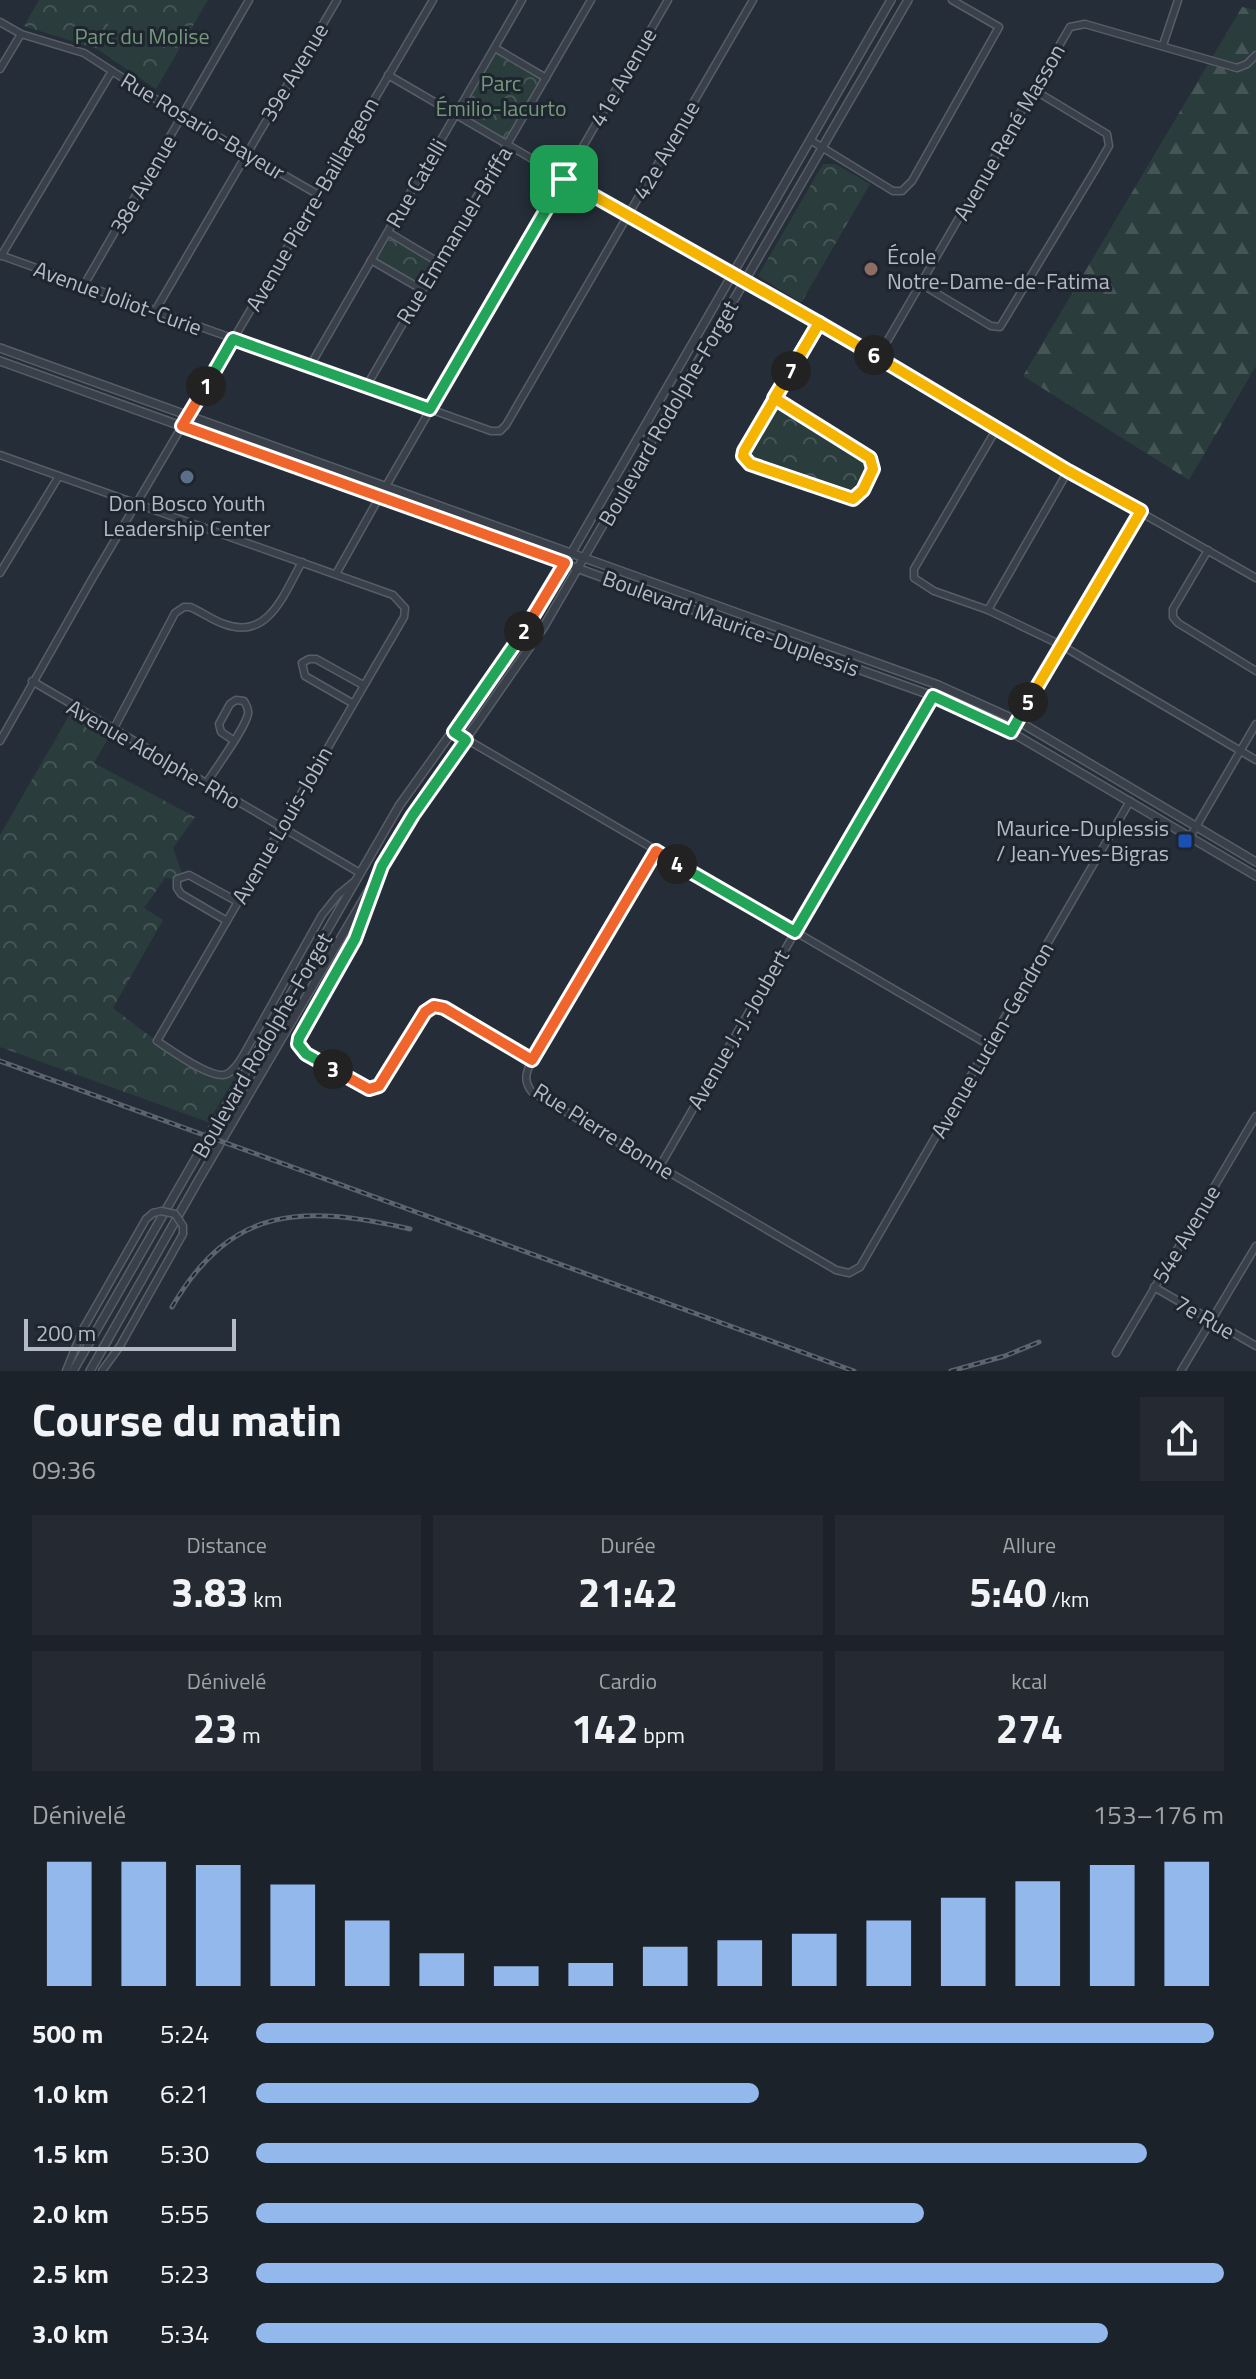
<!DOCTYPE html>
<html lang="fr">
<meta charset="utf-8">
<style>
:root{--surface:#1c222a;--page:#252a32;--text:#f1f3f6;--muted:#a0a4a8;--accent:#93b8eb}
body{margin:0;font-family:"Titillium Web",sans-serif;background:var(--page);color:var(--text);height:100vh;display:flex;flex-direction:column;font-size:30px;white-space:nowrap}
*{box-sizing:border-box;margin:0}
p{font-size:26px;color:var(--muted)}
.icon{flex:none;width:44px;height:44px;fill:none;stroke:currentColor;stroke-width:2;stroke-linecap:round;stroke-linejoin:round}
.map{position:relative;height:1371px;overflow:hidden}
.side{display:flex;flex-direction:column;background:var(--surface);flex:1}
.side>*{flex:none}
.scale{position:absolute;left:24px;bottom:20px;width:212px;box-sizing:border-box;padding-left:8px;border:4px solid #b4bbc5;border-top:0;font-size:22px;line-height:28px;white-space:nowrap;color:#b4bbc5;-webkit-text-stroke:6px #1e252e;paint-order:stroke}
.pin{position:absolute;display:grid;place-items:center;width:68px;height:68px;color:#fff;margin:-34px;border-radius:16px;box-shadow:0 4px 12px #0006}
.km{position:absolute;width:40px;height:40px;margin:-20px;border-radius:50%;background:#222;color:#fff;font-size:22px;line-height:40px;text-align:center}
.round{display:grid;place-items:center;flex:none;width:84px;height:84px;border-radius:0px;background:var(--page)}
.overview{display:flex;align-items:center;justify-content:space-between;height:136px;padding:0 32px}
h1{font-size:44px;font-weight:700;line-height:60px}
.figures{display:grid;grid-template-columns:repeat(3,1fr);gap:12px;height:136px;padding:8px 32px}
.figures div{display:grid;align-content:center;border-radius:0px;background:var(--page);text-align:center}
.figures b{font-size:40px;font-weight:700}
.figures small{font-size:22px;font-weight:400}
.figures p{font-size:22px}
.chart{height:224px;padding:16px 32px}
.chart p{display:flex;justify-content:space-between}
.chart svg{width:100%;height:144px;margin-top:8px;stroke:var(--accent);stroke-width:6}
ul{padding:0 32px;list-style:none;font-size:26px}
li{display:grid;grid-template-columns:128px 96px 1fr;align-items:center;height:60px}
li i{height:20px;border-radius:10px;background:var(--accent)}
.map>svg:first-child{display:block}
.forest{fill:url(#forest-firs)}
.park{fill:url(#park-crowns)}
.pitch{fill:#2a3c3b}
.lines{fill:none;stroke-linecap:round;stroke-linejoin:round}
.minor-casing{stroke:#575e67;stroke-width:9}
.tertiary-casing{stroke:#575e67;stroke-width:10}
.minor{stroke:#394049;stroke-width:6}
.tertiary{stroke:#394049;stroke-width:7}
.rail-casing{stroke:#5b646f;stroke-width:5}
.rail{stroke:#1e252e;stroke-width:2;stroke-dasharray:6;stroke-linecap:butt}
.minor-bridge-casing{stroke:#575e67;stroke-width:9;stroke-linecap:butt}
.minor-bridge{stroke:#394049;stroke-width:6}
.split-1-casing{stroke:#fff;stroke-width:16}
.split-2-casing{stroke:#fff;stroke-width:16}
.split-3-casing{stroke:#fff;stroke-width:16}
.split-4-casing{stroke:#fff;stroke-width:16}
.split-5-casing{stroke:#fff;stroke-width:16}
.split-6-casing{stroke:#fff;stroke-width:16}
.split-7-casing{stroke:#fff;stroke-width:16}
.split-8-casing{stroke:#fff;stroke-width:16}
.split-1{stroke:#22a559;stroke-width:10}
.split-2{stroke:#f0652b;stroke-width:10}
.split-3{stroke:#22a559;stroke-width:10}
.split-4{stroke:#f0652b;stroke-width:10}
.split-5{stroke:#22a559;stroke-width:10}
.split-6{stroke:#f5b400;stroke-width:10}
.split-7{stroke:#f5b400;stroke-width:10}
.split-8{stroke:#f5b400;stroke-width:10}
.education-dot{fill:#8d6e63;stroke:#1e252e;stroke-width:3}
.service-dot{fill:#5c6f8a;stroke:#1e252e;stroke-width:3}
.transit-dot{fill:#1a4fb4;stroke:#1e252e;stroke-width:3}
.labels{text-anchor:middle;stroke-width:6;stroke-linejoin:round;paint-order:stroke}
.park-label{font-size:22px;fill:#75987c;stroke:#1e252e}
.street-label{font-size:22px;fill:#b4bbc5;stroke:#1e252e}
.poi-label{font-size:22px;fill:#b4bbc5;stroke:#1e252e;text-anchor:start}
</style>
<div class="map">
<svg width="1256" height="1371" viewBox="0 0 1256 1371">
<defs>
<pattern id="forest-firs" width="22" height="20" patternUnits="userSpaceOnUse" patternTransform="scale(2)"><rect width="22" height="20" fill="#2a3c3b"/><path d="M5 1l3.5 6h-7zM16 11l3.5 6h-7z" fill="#465656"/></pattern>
<pattern id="park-crowns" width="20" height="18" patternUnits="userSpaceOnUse" patternTransform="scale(2)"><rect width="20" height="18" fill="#2a3c3b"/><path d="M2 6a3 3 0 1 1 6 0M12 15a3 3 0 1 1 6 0" fill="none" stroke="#465656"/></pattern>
</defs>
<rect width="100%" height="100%" fill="#252e38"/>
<!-- forest -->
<polygon class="forest" points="1242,7 1256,10 1256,366 1189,480 1023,376"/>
<!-- park -->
<g class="park">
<polygon points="39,0 208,0 156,89 97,49 24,26"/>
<polygon points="495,48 546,78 507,145 455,115"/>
<polygon points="823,164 835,164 870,184 801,303 758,276"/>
<polygon points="390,238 433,263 419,287 376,261"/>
<polygon points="778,407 868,463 850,494 749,457 748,451 771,409"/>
<path d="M74,707L113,730L94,763L195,817L173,848L183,876L177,879L165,878L144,908L163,920L113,1008C141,1029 191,1071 224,1076L238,1062L242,1066L208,1122L0,1047V835Z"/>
</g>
<!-- pitch -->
<polygon class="pitch" points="161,19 161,54 109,55 108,20"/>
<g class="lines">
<!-- minor casing -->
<g class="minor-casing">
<g id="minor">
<polyline points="0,22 21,34 84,53 182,116 317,194"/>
<polyline points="1163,45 1178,0"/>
<polyline points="495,48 546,78"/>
<polyline points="0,69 21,34"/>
<polyline points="388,75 723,270 754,284 1068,471 1256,578"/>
<polyline points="810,140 893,191 902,191 912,181 999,27 952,0"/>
<polyline points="388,232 438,262"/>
<polyline points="0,255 491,431 500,431 506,425 753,0"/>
<polyline points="1,256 112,71"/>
<polyline points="371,260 421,289"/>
<polyline points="921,284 991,326 1000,327 1095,170 1109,146 1107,134 1034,90"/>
<polyline points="84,285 249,0"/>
<polyline points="155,311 337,0"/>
<polyline points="878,357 1070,27 1085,24 1237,68 1247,64 1256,55"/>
<polyline points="310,366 522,0"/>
<polyline points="366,387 591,0"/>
<polyline points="774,398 870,458 873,469 859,495 847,498 750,464 743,456 744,451 819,323"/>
<polyline points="997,428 914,569 914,578 934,591 988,610 1061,645 1256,760"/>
<path d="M0,455L393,595L405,608L404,617L157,1041C171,1050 213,1081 227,1074C235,1070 240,1061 244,1054L322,915L338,895L355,881"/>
<polyline points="386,486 668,0"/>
<polyline points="1208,550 1173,609 1173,617 1178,623 1256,671"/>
<polyline points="0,573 59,476"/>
<polyline points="336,574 380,496"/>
<polyline points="988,610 1068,471"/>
<polyline points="32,681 360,873"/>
<polyline points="352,703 305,676 302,663 309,659 316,659 363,685"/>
<path d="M113,730L175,613L184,607H190C202,612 212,620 224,624C269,641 284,593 302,562"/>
<polyline points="454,732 989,1045"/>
<polyline points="1011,732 1141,511"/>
<polyline points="0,741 92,579 433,0"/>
<path d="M206,784C215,769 245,729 248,714C249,708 247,707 244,701L236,700L230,704L219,724L221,732L233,740"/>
<polyline points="1190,837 1256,724"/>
<path d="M377,882L355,939L299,1038L298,1044C306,1058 359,1088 374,1089L383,1082L425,1012L434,1006L444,1008L532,1060C526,1072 523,1081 532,1092L836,1270L849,1273L860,1267L1130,801"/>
<polyline points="227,921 181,894 177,888 177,879 189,875 238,902"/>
<polyline points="532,1060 656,851"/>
<polyline points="660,1166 938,685"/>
<polyline points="1154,1287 1256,1346"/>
<polyline points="1116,1353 1256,1116"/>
<polyline points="66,1371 83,1329 146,1219 153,1213"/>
<polyline points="102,1371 120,1346 183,1234"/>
<polyline points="1181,1371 1256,1246"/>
</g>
</g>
<!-- tertiary casing -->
<g class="tertiary-casing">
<g id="tertiary">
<polyline points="0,348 938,685 1018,721 1256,862"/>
<polyline points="0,361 933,696 1011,732 1256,876"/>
<polyline points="73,1371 399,806 522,634 572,552 891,0"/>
<polyline points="90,1371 198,1181 413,815 543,628 908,0"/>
</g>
</g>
<!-- minor -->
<use href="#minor" class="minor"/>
<!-- tertiary -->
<use href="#tertiary" class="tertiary"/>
<!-- rail casing -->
<g class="rail-casing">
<g id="rail">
<polyline points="0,1061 854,1371"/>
<path d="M172,1307C232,1204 304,1205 410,1229"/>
<polyline points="951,1371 1005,1356 1039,1342"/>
</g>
</g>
<!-- rail -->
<use href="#rail" class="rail"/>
<!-- minor-bridge casing -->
<g class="minor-bridge-casing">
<polyline id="minor-bridge" points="153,1213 161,1211 175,1214 183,1226 183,1234"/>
</g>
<!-- minor-bridge -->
<use href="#minor-bridge" class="minor-bridge"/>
</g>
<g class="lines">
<!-- split-1 casing -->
<g class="split-1-casing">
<polyline id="split-1" points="206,386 233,339 430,409 564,179"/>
</g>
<!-- split-2 casing -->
<g class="split-2-casing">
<polyline id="split-2" points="206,386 182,426 565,563 524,631"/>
</g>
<!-- split-3 casing -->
<g class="split-3-casing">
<polyline id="split-3" points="333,1069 306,1054 298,1044 299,1038 355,939 382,866 413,815 466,740 454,732 524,631"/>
</g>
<!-- split-4 casing -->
<g class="split-4-casing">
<polyline id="split-4" points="333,1069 369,1089 379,1086 425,1012 434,1006 444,1008 532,1060 656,851 677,864"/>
</g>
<!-- split-5 casing -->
<g class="split-5-casing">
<polyline id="split-5" points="677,864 795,932 933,696 1011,732 1028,702"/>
</g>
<!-- split-6 casing -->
<g class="split-6-casing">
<polyline id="split-6" points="874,355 1068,471 1141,511 1028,702"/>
</g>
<!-- split-7 casing -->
<g class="split-7-casing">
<polyline id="split-7" points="791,371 744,451 743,456 750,464 853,499 863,490 873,469 870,458 774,398 819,323 874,355"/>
</g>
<!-- split-8 casing -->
<g class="split-8-casing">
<polyline id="split-8" points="564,179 819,323 791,371"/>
</g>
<!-- split-1 -->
<use href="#split-1" class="split-1"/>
<!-- split-2 -->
<use href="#split-2" class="split-2"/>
<!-- split-3 -->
<use href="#split-3" class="split-3"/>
<!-- split-4 -->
<use href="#split-4" class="split-4"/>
<!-- split-5 -->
<use href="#split-5" class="split-5"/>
<!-- split-6 -->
<use href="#split-6" class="split-6"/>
<!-- split-7 -->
<use href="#split-7" class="split-7"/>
<!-- split-8 -->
<use href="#split-8" class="split-8"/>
</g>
<!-- markers -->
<circle class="education-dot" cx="871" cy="269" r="8"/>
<circle class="service-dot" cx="187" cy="477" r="8"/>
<rect class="transit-dot" x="1177" y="833" width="16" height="16" rx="4"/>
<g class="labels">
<!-- park labels -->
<g class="park-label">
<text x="142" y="44">Parc du Molise</text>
<text x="501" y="91">Parc<tspan x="501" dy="25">Émilio-Iacurto</tspan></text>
</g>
<!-- street labels -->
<g class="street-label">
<text transform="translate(294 72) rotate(-59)" y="8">39e Avenue</text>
<text transform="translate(623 77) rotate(-60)" y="8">41e Avenue</text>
<text transform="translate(203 126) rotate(31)" y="8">Rue Rosario-Bayeur</text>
<text transform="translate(1009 132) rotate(-60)" y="8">Avenue René Masson</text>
<text transform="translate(666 150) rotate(-60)" y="8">42e Avenue</text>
<text transform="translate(416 183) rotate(-60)" y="8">Rue Catelli</text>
<text transform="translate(143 184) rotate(-60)" y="8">38e Avenue</text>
<text transform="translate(312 204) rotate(-60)" y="8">Avenue Pierre-Baillargeon</text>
<text transform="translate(454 235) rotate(-59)" y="8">Rue Emmanuel-Briffa</text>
<text transform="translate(118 298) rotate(20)" y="8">Avenue Joliot-Curie</text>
<text transform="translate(668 413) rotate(-60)" y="8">Boulevard Rodolphe-Forget</text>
<text transform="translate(731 623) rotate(20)" y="8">Boulevard Maurice-Duplessis</text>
<text transform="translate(154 754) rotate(30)" y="8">Avenue Adolphe-Rho</text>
<text transform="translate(282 825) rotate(-60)" y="8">Avenue Louis-Jobin</text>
<text transform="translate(738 1029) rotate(-60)" y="8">Avenue J.-J.-Joubert</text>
<text transform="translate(992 1040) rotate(-60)" y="8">Avenue Lucien-Gendron</text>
<text transform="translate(262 1045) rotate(-60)" y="8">Boulevard Rodolphe-Forget</text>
<text transform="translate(604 1131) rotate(32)" y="8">Rue Pierre Bonne</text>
<text transform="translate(1186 1234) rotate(-59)" y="8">54e Avenue</text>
<text transform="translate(1205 1317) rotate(30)" y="8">7e Rue</text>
</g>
<!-- poi labels -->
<g class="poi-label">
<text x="887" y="264">École<tspan x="887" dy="25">Notre-Dame-de-Fatima</tspan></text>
<text x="187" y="511" text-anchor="middle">Don Bosco Youth<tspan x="187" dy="25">Leadership Center</tspan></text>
<text x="1169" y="836" text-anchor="end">Maurice-Duplessis<tspan x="1169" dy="25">/ Jean-Yves-Bigras</tspan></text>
</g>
</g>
</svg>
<div class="scale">200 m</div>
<div class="pin" style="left:564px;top:179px;background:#1e9e55"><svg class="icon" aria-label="arrive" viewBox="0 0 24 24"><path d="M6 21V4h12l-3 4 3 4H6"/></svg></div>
<b class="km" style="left:206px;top:386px">1</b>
<b class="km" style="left:524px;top:631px">2</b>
<b class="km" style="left:333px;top:1069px">3</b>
<b class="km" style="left:677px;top:864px">4</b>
<b class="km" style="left:1028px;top:702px">5</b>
<b class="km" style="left:874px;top:355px">6</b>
<b class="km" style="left:791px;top:371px">7</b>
</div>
<section class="side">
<div class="overview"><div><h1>Course du matin</h1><p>09:36</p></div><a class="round"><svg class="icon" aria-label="share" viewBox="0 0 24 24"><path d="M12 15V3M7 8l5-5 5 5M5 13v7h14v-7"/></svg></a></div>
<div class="figures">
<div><p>Distance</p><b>3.83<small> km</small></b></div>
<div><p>Durée</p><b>21:42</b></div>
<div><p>Allure</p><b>5:40<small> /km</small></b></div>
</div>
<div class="figures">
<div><p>Dénivelé</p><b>23<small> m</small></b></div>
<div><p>Cardio</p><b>142<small> bpm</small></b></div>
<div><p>kcal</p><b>274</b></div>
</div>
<div class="chart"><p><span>Dénivelé</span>153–176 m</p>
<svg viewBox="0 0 160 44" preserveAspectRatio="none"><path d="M5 44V6M15 44V6M25 44V7M35 44V13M45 44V24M55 44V34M65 44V38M75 44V37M85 44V32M95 44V30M105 44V28M115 44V24M125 44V17M135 44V12M145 44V7M155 44V6"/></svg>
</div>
<ul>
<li><b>500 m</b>5:24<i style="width:99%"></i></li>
<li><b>1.0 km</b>6:21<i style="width:52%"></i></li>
<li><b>1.5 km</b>5:30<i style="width:92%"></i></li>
<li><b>2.0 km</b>5:55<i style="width:69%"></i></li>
<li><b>2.5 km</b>5:23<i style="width:100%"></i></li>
<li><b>3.0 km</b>5:34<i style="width:88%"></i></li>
</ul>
</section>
